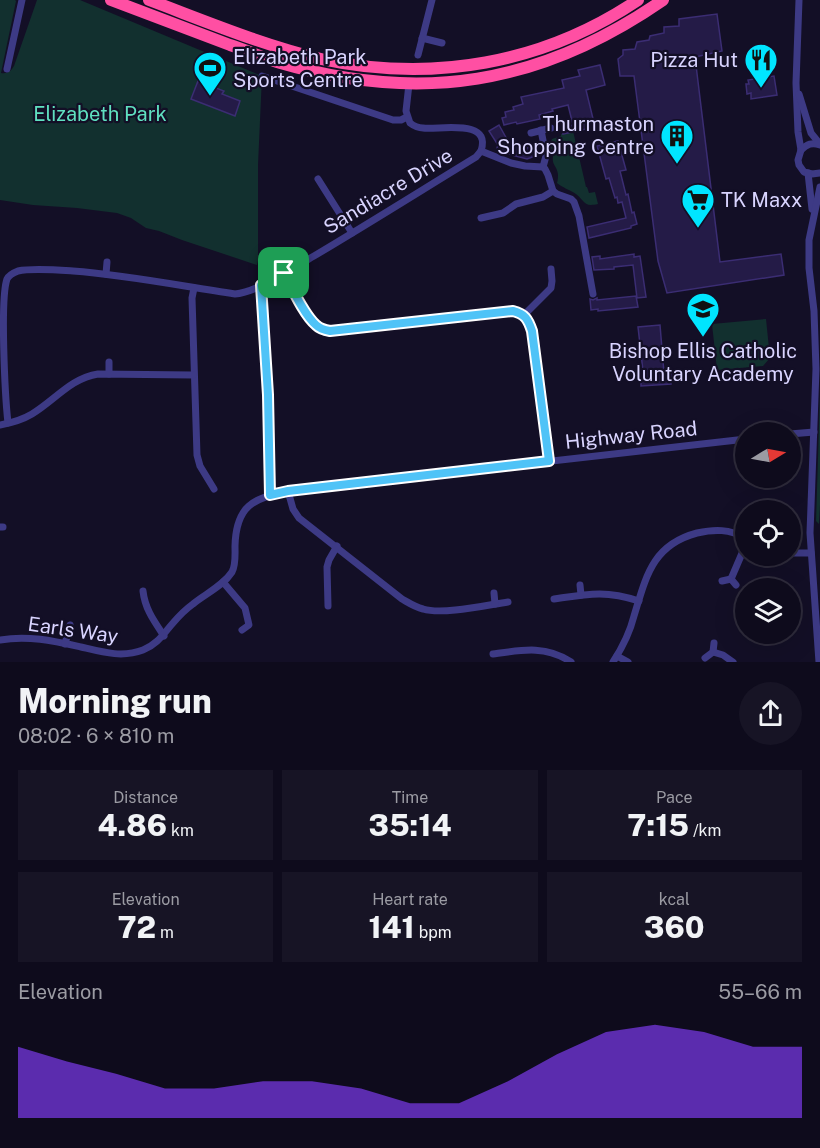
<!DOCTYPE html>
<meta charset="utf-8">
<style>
:root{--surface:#0e0b1c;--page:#171425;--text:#f1f3f6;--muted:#9b9ba3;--line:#2e2b3b;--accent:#7c3aed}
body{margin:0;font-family:"Public Sans",sans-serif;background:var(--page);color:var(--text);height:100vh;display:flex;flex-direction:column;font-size:22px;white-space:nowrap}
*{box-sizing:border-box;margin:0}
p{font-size:20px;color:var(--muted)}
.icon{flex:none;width:33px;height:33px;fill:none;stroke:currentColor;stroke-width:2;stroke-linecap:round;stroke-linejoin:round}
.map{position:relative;height:662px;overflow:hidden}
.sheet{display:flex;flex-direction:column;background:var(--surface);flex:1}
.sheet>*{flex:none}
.needle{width:39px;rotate:80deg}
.controls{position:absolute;left:735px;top:422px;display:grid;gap:12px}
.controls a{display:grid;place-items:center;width:66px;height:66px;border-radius:50%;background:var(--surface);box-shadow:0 6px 24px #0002,0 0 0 2px var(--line);font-size:30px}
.pin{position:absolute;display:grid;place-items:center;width:51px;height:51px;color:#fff;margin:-26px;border-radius:12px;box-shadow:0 3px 9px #0006}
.round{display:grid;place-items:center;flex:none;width:63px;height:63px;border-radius:32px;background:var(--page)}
.summary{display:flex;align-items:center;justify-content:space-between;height:102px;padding:0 18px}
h1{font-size:33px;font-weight:800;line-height:45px}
.figures{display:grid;grid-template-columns:repeat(3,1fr);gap:9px;height:102px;padding:6px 18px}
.figures div{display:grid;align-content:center;border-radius:0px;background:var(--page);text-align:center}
.figures b{font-size:30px;font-weight:800}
.figures small{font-size:16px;font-weight:400}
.figures p{font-size:16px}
.chart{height:168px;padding:12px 18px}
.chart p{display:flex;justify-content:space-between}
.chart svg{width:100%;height:108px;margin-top:6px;fill:var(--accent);opacity:.7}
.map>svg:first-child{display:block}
.green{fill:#12302f}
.building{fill:#241b47;stroke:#3b2d73;stroke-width:1.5}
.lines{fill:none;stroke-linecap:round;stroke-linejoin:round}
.street{stroke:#3d3a85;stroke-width:7}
.highway{stroke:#ff4fa3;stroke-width:12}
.route-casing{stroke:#fff;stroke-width:12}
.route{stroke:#4fc3f7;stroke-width:8}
.labels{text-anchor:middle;stroke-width:4.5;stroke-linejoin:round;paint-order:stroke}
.poi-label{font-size:20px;fill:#d9d4ff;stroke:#130f26;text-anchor:start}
.park-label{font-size:20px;fill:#5fe0c0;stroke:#130f26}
.street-label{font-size:20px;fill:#d9d4ff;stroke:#130f26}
</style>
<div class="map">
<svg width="820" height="662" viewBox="0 0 820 662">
<rect width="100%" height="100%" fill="#130f26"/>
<!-- green -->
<g class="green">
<path d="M0,0H15L16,1L1,73C8,74 11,71 14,66L37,0H80L262,76L258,165V261L257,265L182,240L159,231L146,228L131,218L117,213L77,208L33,205L0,200Z"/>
<path d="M573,131L586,187H587L589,193L595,192L598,204C583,207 586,202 576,194C570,190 563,188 557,183C558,180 558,177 558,174C557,165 550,165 554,152C550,148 550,144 552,139L561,136V134Z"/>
<polygon points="766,319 770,358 763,366 717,370 712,324"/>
<polygon points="820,393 820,505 819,524 816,521"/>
</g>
<!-- building -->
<g class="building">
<polygon points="717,14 722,51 695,57 720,262 781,254 784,275 667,293 658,261 634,76 620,76 618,59 623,55 623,50 635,49 637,42 649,40 650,36 664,33 664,27 679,26 679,19"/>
<polygon points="600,65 605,85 586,90 595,127 563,134 562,128 573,125 568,105 552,109 553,111 539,115 540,119 517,124 516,122 504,125 502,118 506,117 505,112 514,110 513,107 523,104 521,97 564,88 562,80 580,76 578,70"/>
<polygon points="774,76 777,95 751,99 751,93 747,94 746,84 749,84 748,80"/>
<polygon points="198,81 224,91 222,94 240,101 235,116 191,99"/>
<polygon points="499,125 508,141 515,145 527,148 536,145 538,155 527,159 512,155 497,148 498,145 489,131"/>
<polygon points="618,141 626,170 620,171 626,195 628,194 632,213 634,212 637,224 631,226 631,228 589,238 587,227 626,218 622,202 618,203 617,197 615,198 609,178 606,179 597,146"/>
<polygon points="634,254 634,257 640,256 646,297 637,298 633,265 614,267 614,269 594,270 592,257 600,256 600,259"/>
<polygon points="636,296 638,307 598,311 598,309 591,310 590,299 593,300 597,298 597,300"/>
<polygon points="660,325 664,373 671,372 671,384 641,386 641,372 643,371 638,327"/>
</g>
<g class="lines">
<!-- street -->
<g class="street">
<polyline points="799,0 796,83 798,132 801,150 798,160 799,165 804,172 812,174 820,173"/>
<polyline points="422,38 442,43"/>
<polyline points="418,55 432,0"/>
<polyline points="7,69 22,0"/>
<polyline points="262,76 393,120 401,120 407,117"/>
<path d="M409,84L406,111L410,123C414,126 418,128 423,128C440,130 492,118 481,151"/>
<polyline points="799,94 811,133 820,144"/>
<polyline points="541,130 546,156 543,167"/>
<polyline points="531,133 551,128"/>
<path d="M801,150C807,144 812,142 820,145"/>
<polyline points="481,151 511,163 525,166 543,167 545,169 548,175 553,191 557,194 571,199 574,202 579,216 593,294"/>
<polyline points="808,173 812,209"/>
<polyline points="318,179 352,233"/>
<polyline points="481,218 503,213 516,204 543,197 553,191"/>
<path d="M284,273C291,286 309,324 320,329C322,330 328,330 330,331L513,311C525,314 528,319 532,331L549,461"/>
<polyline points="106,274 107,262"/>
<polyline points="261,285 268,395 270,495"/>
<polyline points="194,288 192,298 197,455 200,466 214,489"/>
<polyline points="524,315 551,288 552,281 551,269"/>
<polyline points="109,362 109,374"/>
<path d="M8,423C5,396 0,299 7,279C9,275 13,273 18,271C32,268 58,270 73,271C127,275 181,286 235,294C258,292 293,268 314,256C368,224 422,190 476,157L481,151"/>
<path d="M0,425C11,423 22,420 32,414C54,401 71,378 98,374L193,375"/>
<polyline points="790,434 814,432"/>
<path d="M288,491L293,509L299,518L402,599C409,603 415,607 423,609C443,615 487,605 508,602"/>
<polyline points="0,527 3,527"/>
<polyline points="790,553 811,553"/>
<polyline points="731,579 746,544"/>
<polyline points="722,581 731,579 736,585"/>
<polyline points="223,582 245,608 249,625 242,630"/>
<polyline points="580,585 581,595"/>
<path d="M143,591C145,609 154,621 164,636"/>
<polyline points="494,593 495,604"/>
<path d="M554,599C588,594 605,590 639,601"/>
<polyline points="328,606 327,567 329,560 337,546"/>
<path d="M0,640C28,635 54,641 81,647C102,652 122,658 143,650C158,644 164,633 173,623C179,616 186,609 193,604C205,594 223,586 232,572C236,565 235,554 235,546C236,506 253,498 288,491L746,439"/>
<polyline points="65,644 70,625"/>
<polyline points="713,652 723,655 733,662"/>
<path d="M493,654C521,650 546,645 571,662"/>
<polyline points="617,656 628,662"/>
<polyline points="705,658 713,652 714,643"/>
<path d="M613,662C622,648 630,632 634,616C646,577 652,545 697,533C715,529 729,529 746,538"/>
<polyline points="819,662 810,533 816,369 814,311 809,268 809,240 820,187"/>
</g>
<!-- highway -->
<g class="highway">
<path d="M111,0C150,15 190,30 230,45C246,50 261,57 277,62C420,104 540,85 663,0"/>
<path d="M149,0C205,21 262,45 321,59C432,83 543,64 638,0"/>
</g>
</g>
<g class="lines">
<!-- route casing -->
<g class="route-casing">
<path id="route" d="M284,273C292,288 304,315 316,325C320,329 324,330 330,331L513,311C525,314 528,319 532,331L549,461L288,491L270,495L268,395L261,285Z"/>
</g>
<!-- route -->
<use href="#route" class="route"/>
</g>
<!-- icons -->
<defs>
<g id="restaurant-pin" transform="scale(1.725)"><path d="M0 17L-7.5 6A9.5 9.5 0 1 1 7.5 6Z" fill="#00e5ff" stroke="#130f26"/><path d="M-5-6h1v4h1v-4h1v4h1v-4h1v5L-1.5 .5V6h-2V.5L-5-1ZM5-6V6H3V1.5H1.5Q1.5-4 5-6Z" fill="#111"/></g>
<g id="stadium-pin" transform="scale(1.725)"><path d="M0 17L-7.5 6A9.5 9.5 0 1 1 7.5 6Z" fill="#00e5ff" stroke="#130f26"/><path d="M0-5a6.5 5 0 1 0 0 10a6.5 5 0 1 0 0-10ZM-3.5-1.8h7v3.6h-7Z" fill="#111"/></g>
<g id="building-pin" transform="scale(1.725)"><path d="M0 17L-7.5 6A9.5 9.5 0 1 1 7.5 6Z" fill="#00e5ff" stroke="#130f26"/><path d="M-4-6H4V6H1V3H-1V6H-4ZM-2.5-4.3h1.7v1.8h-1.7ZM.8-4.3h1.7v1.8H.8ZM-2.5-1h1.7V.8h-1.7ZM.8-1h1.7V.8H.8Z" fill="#111"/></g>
<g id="supermarket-pin" transform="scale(1.725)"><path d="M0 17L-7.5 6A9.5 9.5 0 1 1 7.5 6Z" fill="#00e5ff" stroke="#130f26"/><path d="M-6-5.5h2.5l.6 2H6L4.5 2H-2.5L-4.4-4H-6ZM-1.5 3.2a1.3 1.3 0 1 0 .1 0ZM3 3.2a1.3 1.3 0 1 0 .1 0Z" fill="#111"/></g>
<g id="school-pin" transform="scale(1.725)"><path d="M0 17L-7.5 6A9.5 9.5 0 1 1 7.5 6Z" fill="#00e5ff" stroke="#130f26"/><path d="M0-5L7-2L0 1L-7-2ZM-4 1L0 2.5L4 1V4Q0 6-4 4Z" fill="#111"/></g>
</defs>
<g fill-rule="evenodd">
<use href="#restaurant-pin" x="761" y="60"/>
<use href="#stadium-pin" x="210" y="68"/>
<use href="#building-pin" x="677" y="136"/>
<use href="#supermarket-pin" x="698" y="200"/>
<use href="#school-pin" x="703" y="309"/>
</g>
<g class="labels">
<!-- poi labels -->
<g class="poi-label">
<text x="233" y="64">Elizabeth Park<tspan x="233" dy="23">Sports Centre</tspan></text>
<text x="738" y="67" text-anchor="end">Pizza Hut</text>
<text x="654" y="131" text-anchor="end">Thurmaston<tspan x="654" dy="23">Shopping Centre</tspan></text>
<text x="721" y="207">TK Maxx</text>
<text x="703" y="358" text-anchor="middle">Bishop Ellis Catholic<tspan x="703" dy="23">Voluntary Academy</tspan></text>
</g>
<!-- park labels -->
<g class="park-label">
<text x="100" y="121">Elizabeth Park</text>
</g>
<!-- street labels -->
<g class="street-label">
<text transform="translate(388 191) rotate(-31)" y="7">Sandiacre Drive</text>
<text transform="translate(631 435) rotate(-6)" y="7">Highway Road</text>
<text transform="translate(73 630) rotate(8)" y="7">Earls Way</text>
</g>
</g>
</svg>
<div class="controls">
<a><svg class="needle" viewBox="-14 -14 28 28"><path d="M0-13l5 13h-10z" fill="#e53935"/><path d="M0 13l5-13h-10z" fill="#9b9ba3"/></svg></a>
<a><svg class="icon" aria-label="locate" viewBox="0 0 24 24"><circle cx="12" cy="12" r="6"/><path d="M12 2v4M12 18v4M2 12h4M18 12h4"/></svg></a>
<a><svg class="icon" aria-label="layers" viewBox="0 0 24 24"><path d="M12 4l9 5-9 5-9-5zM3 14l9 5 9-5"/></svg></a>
</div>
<div class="pin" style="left:284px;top:273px;background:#1e9e55"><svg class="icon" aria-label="arrive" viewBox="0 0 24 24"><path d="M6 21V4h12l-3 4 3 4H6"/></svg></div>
</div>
<section class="sheet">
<div class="summary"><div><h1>Morning run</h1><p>08:02 · 6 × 810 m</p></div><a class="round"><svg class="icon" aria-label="share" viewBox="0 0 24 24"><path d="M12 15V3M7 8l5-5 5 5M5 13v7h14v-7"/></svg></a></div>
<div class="figures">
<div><p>Distance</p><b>4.86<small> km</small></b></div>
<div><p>Time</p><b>35:14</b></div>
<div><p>Pace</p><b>7:15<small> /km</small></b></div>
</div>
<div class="figures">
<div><p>Elevation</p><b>72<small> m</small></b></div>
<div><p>Heart rate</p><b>141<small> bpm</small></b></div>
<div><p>kcal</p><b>360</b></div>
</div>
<div class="chart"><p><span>Elevation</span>55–66 m</p>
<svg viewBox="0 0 160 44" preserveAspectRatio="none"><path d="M0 44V15L10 21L20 26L30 32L40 32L50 29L60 29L70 32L80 38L90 38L100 29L110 18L120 9L130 6L140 9L150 15L160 15V44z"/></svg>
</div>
</section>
